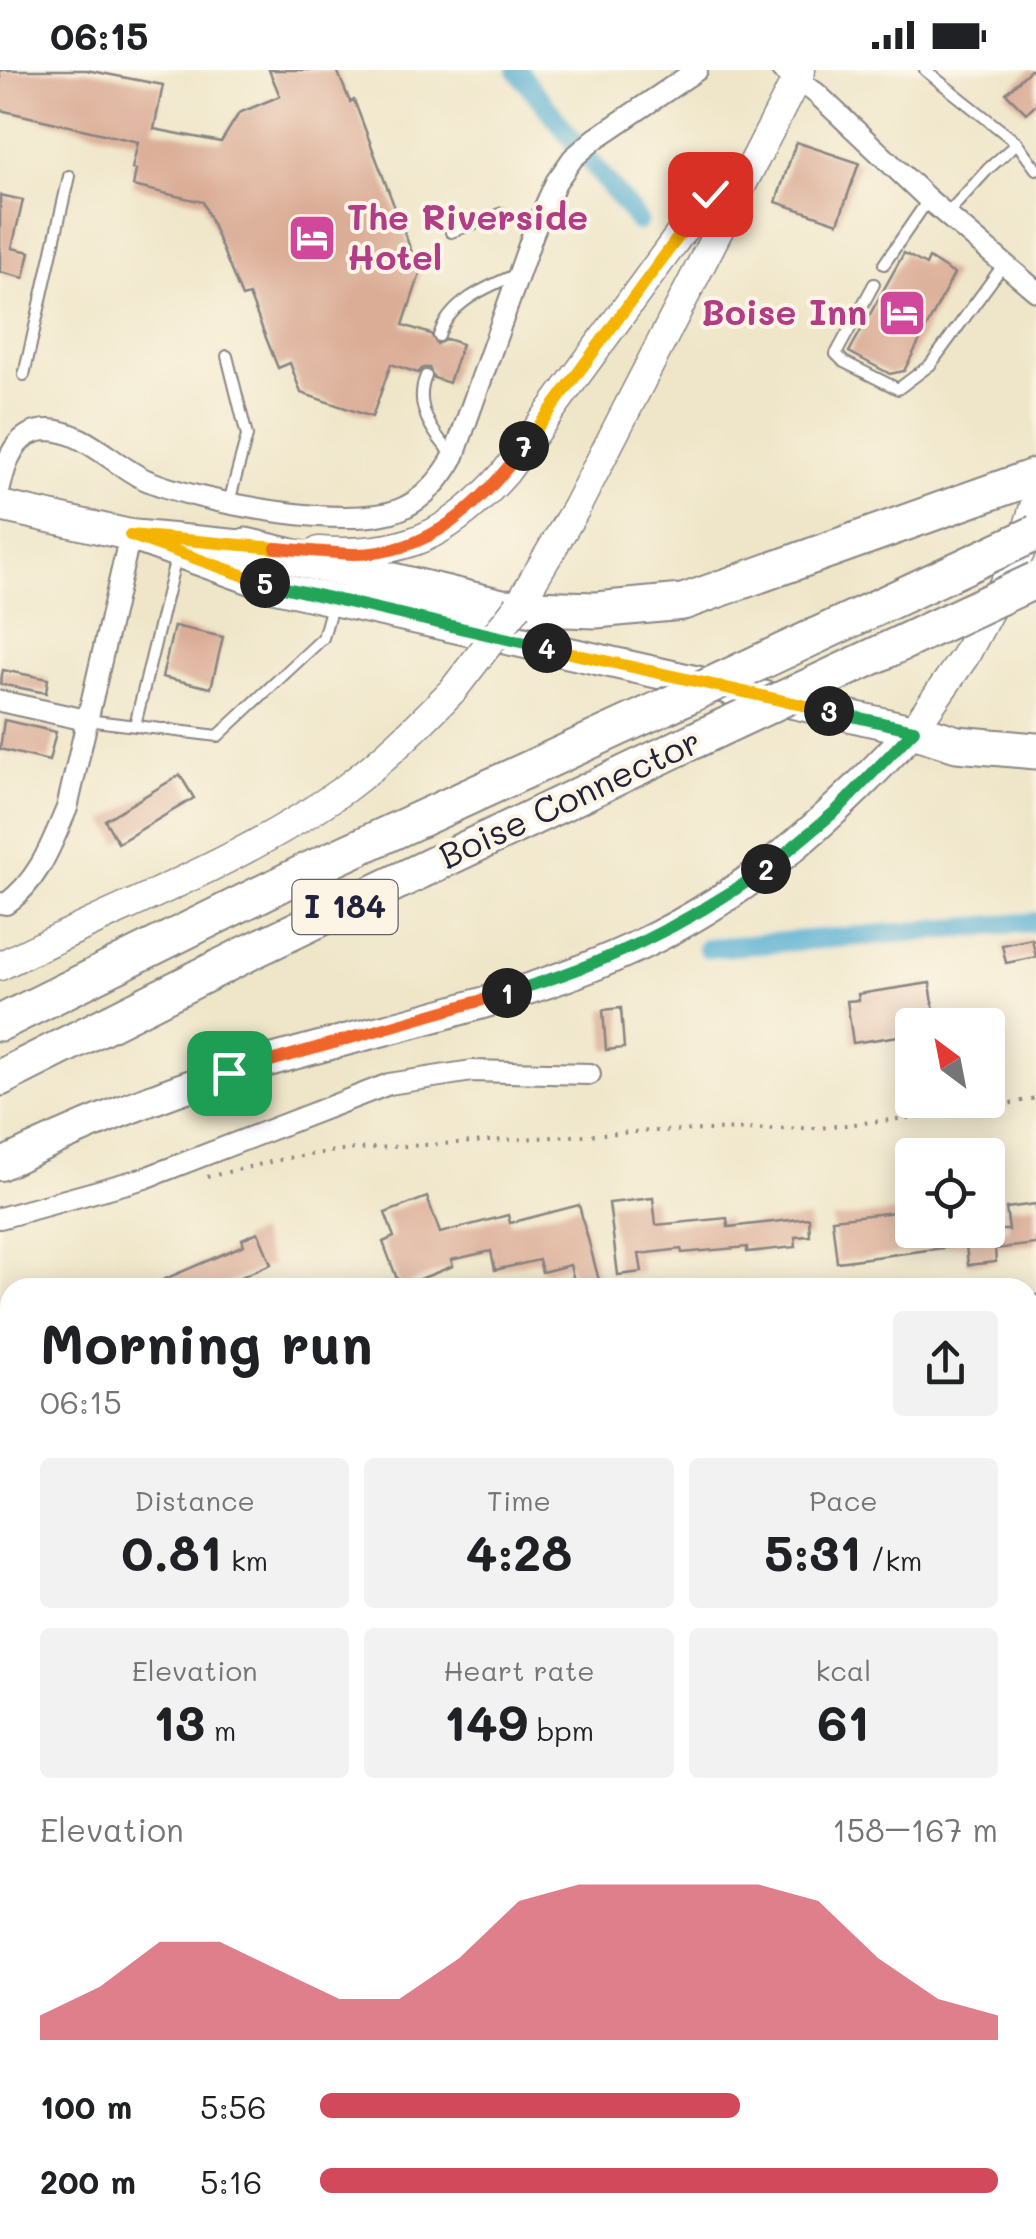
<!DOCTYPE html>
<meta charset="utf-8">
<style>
:root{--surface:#fff;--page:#f2f2f2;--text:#202124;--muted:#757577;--accent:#d1495b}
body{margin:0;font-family:Mali,sans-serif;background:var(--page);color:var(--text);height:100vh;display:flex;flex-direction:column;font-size:38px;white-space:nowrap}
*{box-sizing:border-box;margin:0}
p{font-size:32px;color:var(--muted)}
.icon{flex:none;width:55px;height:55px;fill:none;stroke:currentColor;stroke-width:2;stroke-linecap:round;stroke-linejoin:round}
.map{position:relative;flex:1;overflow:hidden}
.details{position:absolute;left:0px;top:1208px;width:1038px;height:962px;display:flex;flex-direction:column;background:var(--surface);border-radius:30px 30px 0 0;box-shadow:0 5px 25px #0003}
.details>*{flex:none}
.needle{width:65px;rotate:328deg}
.controls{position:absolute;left:895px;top:938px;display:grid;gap:20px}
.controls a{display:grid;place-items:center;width:110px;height:110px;border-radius:10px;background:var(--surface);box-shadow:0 5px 25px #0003;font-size:50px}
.pin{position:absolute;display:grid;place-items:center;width:85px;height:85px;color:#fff;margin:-42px;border-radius:20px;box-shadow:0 5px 15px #0006}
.km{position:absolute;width:50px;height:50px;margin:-25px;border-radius:50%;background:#222;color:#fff;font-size:28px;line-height:50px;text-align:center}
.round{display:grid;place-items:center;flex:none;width:105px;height:105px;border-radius:10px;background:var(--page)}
.head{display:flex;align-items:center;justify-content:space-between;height:170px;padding:0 40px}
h1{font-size:55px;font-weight:800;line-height:75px}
.stats{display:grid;grid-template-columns:repeat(3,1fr);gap:15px;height:170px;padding:10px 40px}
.stats div{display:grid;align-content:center;border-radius:10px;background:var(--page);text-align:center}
.stats b{font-size:50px;font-weight:800}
.stats small{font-size:28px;font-weight:400}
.stats p{font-size:28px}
.chart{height:280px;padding:20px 40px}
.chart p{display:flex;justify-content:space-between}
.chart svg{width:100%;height:180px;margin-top:10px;fill:var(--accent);opacity:.7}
ul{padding:0 40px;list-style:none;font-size:32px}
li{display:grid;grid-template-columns:160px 120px 1fr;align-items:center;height:75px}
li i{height:25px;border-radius:12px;background:var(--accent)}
.status{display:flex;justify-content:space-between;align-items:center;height:70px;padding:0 50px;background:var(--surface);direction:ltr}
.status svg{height:28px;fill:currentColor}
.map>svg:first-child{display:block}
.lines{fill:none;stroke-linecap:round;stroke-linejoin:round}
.canal{stroke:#56afd3;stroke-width:20}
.building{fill:#dbad97}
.service-casing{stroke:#888482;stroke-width:14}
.minor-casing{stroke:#888482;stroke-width:24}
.tertiary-casing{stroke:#888482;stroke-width:29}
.secondary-casing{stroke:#888482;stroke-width:31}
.primary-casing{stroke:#888482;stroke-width:34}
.motorway-casing{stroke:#888482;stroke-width:39}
.path{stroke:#888482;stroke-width:4;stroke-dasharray:2.5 8;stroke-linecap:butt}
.service{stroke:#fff;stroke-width:10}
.minor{stroke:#fff;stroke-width:20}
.tertiary{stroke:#fff;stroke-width:25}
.secondary{stroke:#fff;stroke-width:28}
.primary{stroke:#fff;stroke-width:30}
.motorway{stroke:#fff;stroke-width:35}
.secondary-bridge-casing{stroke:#888482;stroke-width:31;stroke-linecap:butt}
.motorway-bridge-casing{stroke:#888482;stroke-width:39;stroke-linecap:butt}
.secondary-bridge{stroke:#fff;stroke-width:28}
.motorway-bridge{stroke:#fff;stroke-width:35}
.split-1-casing{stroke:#fff;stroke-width:20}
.split-2-casing{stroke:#fff;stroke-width:20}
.split-3-casing{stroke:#fff;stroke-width:20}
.split-4-casing{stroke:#fff;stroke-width:20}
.split-5-casing{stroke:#fff;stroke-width:20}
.split-6-casing{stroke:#fff;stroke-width:20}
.split-7-casing{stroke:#fff;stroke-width:20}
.split-8-casing{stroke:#fff;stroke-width:20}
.split-1{stroke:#f0652b;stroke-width:12}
.split-2{stroke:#22a559;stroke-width:12}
.split-3{stroke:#22a559;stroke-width:12}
.split-4{stroke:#f5b400;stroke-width:12}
.split-5{stroke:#22a559;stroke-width:12}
.split-6{stroke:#f5b400;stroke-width:12}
.split-7{stroke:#f0652b;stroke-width:12}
.split-8{stroke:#f5b400;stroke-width:12}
.labels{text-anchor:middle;stroke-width:8;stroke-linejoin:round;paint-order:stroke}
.shield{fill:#fcf5e5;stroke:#63616e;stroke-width:2.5}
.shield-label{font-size:32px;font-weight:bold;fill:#22223b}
.hotel-label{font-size:35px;font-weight:bold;fill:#b23c85;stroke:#fcf5e5;text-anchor:start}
.street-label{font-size:35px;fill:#22223b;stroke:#fcf5e5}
</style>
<div class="status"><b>06:15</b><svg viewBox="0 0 49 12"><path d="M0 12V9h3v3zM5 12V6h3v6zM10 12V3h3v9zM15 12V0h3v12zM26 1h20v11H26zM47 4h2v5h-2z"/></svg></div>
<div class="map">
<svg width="1036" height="2169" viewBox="0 0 1036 2169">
<rect width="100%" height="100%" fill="#fcf5e5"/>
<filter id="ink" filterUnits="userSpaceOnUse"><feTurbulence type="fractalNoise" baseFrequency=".01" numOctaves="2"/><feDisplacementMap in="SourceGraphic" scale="20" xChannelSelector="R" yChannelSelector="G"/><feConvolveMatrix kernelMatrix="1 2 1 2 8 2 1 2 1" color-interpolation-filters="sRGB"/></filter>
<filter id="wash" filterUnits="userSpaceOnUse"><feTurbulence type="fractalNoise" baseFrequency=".0048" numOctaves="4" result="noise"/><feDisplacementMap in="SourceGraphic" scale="40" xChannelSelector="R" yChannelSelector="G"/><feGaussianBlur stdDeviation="2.25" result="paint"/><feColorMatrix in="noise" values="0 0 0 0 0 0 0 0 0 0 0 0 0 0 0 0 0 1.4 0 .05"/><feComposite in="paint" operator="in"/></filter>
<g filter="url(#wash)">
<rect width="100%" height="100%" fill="#efe6c9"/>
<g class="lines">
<!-- canal -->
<g class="canal">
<polyline points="517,0 638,151"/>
<polyline points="708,878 1036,852"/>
</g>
</g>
<g id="blocks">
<!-- building -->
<g class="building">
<polygon points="0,0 86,0 163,15 154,59 221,72 239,43 280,26 269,0 337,0 350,32 354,30 420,204 403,255 431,264 437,274 447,269 462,274 449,313 434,308 429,298 423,298 418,303 391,294 372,347 301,323 290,293 278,298 249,225 242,227 203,132 133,116 136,100 132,99 138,72 0,40"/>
<polygon points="1030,0 1036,0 1036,34 1026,43 1006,23"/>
<polygon points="796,72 859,93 838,153 776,132"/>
<polygon points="0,125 23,130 12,178 30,182 24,208 0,202"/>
<polygon points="904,183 926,195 929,188 954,204 904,301 890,304 849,282"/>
<polygon points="174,556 223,567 211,618 162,607"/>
<polygon points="3,600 48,609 46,623 0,614"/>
<polygon points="4,650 56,662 49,691 0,679"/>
<polygon points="180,705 194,728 118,773 105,750"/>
<polygon points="1032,869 1036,887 1006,893 1002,875"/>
<polygon points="930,913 936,955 912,955 912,964 853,973 847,931 859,930 858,924"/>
<polygon points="621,938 624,978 606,980 603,940"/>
<polygon points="427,1127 440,1163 508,1145 510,1153 579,1135 601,1218 576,1218 570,1195 542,1202 539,1190 495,1200 491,1181 451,1190 453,1196 400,1217 383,1172 394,1167 385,1143"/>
<polygon points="653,1128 656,1155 727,1148 728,1157 809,1148 810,1166 795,1167 796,1177 747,1182 747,1177 682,1183 681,1179 639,1184 642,1202 618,1205 609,1133"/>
<polygon points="1036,1134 1036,1174 995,1179 996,1192 968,1195 966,1175 837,1192 832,1149 896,1142 898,1160 1009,1160 1006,1138"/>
<polygon points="258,1162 271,1194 216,1218 144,1218 244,1175 242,1169"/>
</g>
</g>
</g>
<g filter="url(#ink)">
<use href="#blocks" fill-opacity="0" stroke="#888482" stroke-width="2.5"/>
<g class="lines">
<!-- service casing -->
<g class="service-casing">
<g id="service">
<polyline points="925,0 1017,73 1036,99"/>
<polyline points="947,144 988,99 1017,73"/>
<polyline points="451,162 502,143"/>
<polyline points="884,194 928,130"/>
<polyline points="874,214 836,284 844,292 898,319 930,295 1004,194"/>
<path d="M439,266C449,232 487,217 517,204"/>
<polyline points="227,286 247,366 229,432"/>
<polyline points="24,305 69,106"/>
<path d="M426,306C413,336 433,364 453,385"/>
<polyline points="87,650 218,666 323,568 333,532"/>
<polyline points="135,655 176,487"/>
<polyline points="1028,1869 1036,1864"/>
<polyline points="545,2169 559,2160"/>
</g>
</g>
<!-- minor casing -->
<g class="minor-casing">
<g id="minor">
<polyline points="782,0 816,23 928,129 1036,221"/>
<path d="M0,418C6,391 15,360 49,360C84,361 114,395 144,409C196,432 358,464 407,436C428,425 443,406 454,386L534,161L556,112L573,88L595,69L697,0"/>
<polyline points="0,631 86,650"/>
<path d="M0,833L6,834C39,810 51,775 67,738L130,465"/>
<polyline points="0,1148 145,1108 389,1014 472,1001 590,1004"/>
<polyline points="1028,1236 1036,1236"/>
<polyline points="0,1448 10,1441"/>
<polyline points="1028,1507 1036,1521"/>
<polyline points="0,1591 10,1607"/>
<polyline points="0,1640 10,1635"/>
<polyline points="0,1983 10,1977"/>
<polyline points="1028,2040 1036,2035"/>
<polyline points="1028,2133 1036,2147"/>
<polyline points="358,2160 364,2169"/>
<polyline points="819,2169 834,2160"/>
</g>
</g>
<!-- tertiary casing -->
<g class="tertiary-casing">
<g id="tertiary">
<polyline points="1028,1694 1036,1689"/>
<polyline points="264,2169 278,2160"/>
</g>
</g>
<!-- secondary casing -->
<g class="secondary-casing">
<g id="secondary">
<path d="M319,481C403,487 449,466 505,403L710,123L748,102"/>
<polyline points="518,536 576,438 801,0"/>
<polyline points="913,660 965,586 1020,483 1036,430"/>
<path d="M0,896C115,838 241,793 346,718C385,689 419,655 453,620"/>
</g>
</g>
<!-- primary casing -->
<g class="primary-casing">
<g id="primary">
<polyline points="0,436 130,465 246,476"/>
<polyline points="130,465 271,516 913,660"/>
<path d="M0,1095C75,1059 152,1027 231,1002C364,961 518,934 642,874C751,822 833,747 913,660"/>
</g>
</g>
<!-- motorway casing -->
<g class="motorway-casing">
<g id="motorway">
<polyline points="246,476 502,537 596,540 683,532 1036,406"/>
<polyline points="913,660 957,674 1036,681"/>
<polyline points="0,953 307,801 664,637"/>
<polyline points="0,1008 250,882 693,671"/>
</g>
</g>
<!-- path -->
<g class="path">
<polyline points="207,1107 287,1088 343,1080 651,1061 819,1058 978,1040 1036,1028"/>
<polyline points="703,2160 708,2169"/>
</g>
<!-- service -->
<use href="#service" class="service"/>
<!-- minor -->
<use href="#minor" class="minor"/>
<!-- tertiary -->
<use href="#tertiary" class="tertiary"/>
<!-- secondary -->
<use href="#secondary" class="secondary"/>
<!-- primary -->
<use href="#primary" class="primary"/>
<!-- motorway -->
<use href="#motorway" class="motorway"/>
<!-- secondary-bridge casing -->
<g class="secondary-bridge-casing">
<polyline id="secondary-bridge" points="453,620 518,536"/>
</g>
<!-- motorway-bridge casing -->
<g class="motorway-bridge-casing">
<g id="motorway-bridge">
<polyline points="664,637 1036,463"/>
<polyline points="693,671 1036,510"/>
</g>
</g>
<!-- secondary-bridge -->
<use href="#secondary-bridge" class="secondary-bridge"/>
<!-- motorway-bridge -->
<use href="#motorway-bridge" class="motorway-bridge"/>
</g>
</g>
<g class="lines" filter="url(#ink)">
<!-- split-1 casing -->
<g class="split-1-casing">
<polyline id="split-1" points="229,1003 507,923"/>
</g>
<!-- split-2 casing -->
<g class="split-2-casing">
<path id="split-2" d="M507,923C605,894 682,857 766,799"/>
</g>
<!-- split-3 casing -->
<g class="split-3-casing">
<polyline id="split-3" points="766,799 837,740 914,660 829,641"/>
</g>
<!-- split-4 casing -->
<g class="split-4-casing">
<polyline id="split-4" points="547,578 829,641"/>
</g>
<!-- split-5 casing -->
<g class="split-5-casing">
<polyline id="split-5" points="265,513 547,578"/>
</g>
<!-- split-6 casing -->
<g class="split-6-casing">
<polyline id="split-6" points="265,513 130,465 276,478"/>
</g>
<!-- split-7 casing -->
<g class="split-7-casing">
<path id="split-7" d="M276,478C301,480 328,483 353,484C429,485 483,433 524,376"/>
</g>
<!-- split-8 casing -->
<g class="split-8-casing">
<polyline id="split-8" points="524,376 710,124"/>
</g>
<!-- split-1 -->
<use href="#split-1" class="split-1"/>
<!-- split-2 -->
<use href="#split-2" class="split-2"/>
<!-- split-3 -->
<use href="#split-3" class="split-3"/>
<!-- split-4 -->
<use href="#split-4" class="split-4"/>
<!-- split-5 -->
<use href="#split-5" class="split-5"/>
<!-- split-6 -->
<use href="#split-6" class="split-6"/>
<!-- split-7 -->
<use href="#split-7" class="split-7"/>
<!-- split-8 -->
<use href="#split-8" class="split-8"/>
</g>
<!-- icons -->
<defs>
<g id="hotel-square" transform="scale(2.5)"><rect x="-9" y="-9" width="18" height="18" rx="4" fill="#d1479c" stroke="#fcf5e5"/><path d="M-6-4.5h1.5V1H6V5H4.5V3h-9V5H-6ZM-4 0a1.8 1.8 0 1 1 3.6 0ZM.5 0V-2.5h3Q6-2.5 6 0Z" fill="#fff"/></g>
</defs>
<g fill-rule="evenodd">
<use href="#hotel-square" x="312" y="168"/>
<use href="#hotel-square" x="902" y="243"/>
</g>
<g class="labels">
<!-- shield labels -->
<rect class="shield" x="292.5" y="810" width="105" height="54" rx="8"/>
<g class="shield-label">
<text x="345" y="848">I 184</text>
</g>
<!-- hotel labels -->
<g class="hotel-label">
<text x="347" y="160">The Riverside<tspan x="347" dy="40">Hotel</tspan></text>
<text x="867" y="255" text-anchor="end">Boise Inn</text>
</g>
<!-- street labels -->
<g class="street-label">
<text transform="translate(570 729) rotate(-25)" y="12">Boise Connector</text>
</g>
</g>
</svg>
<div class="controls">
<a><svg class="needle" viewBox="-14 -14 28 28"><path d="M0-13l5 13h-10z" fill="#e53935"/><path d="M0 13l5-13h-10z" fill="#757577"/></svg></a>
<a><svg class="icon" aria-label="locate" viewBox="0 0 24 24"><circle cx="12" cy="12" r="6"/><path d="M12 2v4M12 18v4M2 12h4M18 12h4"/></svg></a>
</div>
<div class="pin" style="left:229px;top:1003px;background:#1e9e55"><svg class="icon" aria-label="arrive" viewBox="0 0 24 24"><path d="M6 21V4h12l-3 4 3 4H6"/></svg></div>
<div class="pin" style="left:710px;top:124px;background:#d93025"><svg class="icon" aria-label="check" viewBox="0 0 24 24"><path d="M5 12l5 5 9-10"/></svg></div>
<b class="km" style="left:507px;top:923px">1</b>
<b class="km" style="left:766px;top:799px">2</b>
<b class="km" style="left:829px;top:641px">3</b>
<b class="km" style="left:547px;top:578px">4</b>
<b class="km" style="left:265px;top:513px">5</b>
<b class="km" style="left:524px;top:376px">7</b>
<section class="details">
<div class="head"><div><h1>Morning run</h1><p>06:15</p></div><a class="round"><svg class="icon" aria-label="share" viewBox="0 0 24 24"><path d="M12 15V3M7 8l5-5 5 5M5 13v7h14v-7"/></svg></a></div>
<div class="stats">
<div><p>Distance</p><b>0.81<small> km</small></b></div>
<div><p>Time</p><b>4:28</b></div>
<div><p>Pace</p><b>5:31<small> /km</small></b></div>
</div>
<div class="stats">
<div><p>Elevation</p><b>13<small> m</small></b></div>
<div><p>Heart rate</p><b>149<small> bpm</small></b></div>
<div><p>kcal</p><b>61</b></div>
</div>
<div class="chart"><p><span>Elevation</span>158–167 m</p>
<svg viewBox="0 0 160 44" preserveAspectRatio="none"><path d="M0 44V38L10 31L20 20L30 20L40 27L50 34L60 34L70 24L80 10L90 6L100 6L110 6L120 6L130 10L140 24L150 34L160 38V44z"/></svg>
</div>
<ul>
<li><b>100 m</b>5:56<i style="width:62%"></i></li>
<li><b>200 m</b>5:16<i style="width:100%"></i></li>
</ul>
</section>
</div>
